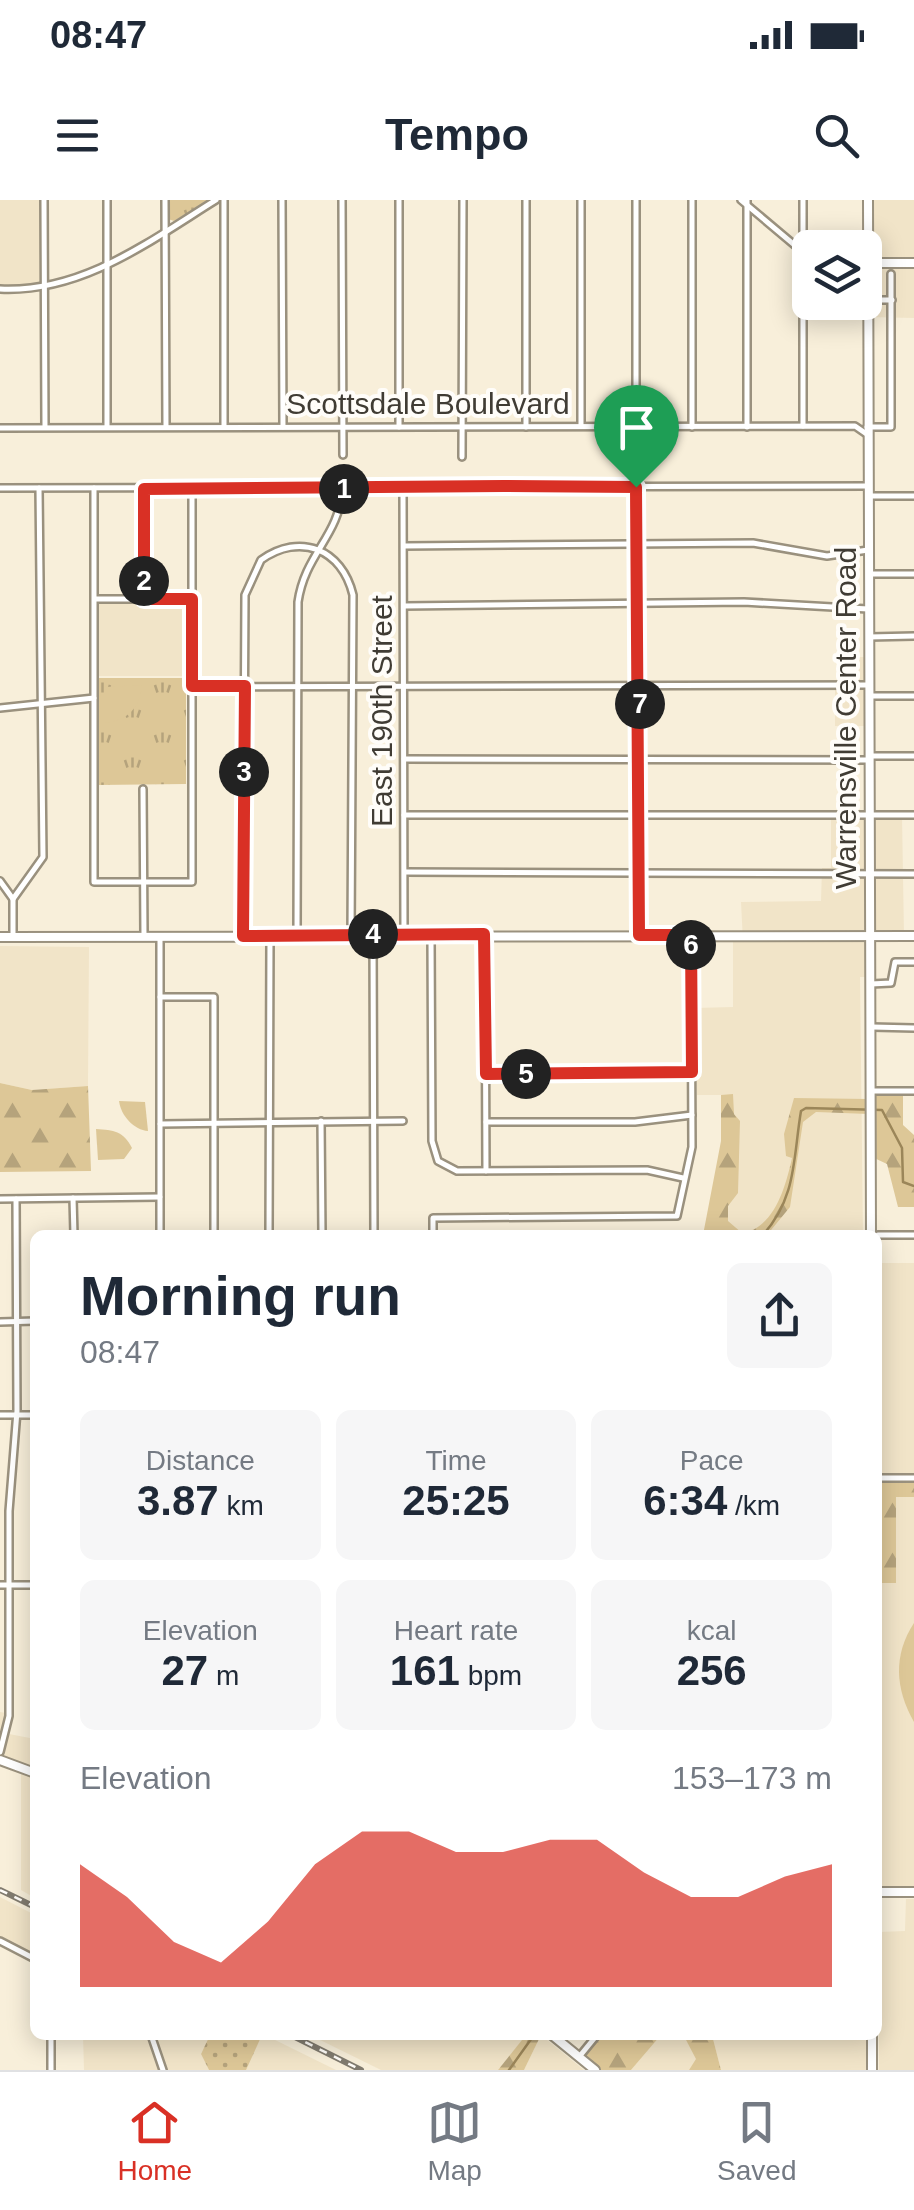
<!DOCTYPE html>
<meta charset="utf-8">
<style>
:root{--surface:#fff;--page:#f6f6f7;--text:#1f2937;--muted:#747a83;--line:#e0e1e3;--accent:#d93025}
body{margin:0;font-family:Arial,sans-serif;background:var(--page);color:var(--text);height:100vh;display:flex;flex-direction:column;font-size:38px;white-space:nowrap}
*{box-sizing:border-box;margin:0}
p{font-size:32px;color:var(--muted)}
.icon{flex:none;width:55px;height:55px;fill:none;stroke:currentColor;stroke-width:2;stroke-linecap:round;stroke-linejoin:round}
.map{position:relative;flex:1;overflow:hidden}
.side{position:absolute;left:30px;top:1030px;width:852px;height:810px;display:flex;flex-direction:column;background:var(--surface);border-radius:15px;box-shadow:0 5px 25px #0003}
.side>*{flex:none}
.buttons{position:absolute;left:792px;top:30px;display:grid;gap:20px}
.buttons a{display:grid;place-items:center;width:90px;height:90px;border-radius:15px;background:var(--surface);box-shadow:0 5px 25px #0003;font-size:50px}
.pin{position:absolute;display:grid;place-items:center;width:85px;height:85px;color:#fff;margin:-102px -42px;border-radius:50% 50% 50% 0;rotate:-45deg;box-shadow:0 0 10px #0007}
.pin .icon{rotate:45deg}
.km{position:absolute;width:50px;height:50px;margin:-25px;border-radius:50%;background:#222;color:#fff;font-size:28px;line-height:50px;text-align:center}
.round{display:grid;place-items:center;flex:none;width:105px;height:105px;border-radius:15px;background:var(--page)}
.overview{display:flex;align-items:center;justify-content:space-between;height:170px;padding:0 50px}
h1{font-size:55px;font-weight:700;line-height:75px}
.figures{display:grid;grid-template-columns:repeat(3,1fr);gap:15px;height:170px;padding:10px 50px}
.figures div{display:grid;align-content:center;border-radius:15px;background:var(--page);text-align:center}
.figures b{font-size:42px;font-weight:700}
.figures small{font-size:28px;font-weight:400}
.figures p{font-size:28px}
.chart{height:280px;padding:20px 50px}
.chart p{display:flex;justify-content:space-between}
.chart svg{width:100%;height:180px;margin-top:10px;fill:var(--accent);opacity:.7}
.status{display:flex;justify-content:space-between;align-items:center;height:70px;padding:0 50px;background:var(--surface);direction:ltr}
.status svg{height:28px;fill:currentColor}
header{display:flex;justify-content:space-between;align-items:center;height:130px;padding:0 50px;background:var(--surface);font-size:45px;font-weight:700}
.dock{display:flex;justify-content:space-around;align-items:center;height:140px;border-top:2px solid var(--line);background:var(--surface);font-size:28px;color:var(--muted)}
.dock a{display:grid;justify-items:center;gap:5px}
.dock .selected{color:var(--accent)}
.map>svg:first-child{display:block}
.built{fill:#f1e4c8}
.grass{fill:url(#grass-dots)}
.forest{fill:url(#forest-firs)}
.park{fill:url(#park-tufts)}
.pitch{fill:#ddc797}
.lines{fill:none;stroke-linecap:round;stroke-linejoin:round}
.stream{stroke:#9b8659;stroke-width:2.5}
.minor-casing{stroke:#9a917e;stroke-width:10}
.major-casing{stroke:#9a917e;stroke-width:12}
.minor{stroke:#fff;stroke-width:5}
.major{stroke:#fff;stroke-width:8}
.rail-casing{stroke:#817b6f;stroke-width:6}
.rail{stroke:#fffdf9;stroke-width:2.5;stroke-dasharray:8;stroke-linecap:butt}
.route-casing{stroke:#fff;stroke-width:20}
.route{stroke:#d93025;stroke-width:12}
.labels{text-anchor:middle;stroke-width:8;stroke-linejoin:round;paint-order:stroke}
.street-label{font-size:30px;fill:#403c34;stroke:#fffdf9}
</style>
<div class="status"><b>08:47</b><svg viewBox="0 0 49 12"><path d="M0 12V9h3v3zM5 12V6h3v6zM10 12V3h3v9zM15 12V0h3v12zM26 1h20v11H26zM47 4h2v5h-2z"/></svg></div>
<header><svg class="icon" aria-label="menu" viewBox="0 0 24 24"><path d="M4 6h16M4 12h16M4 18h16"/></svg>Tempo<svg class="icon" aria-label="search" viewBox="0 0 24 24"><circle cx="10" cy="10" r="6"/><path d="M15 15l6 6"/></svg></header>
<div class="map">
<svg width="914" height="1870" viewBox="0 0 914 1870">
<defs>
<pattern id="grass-dots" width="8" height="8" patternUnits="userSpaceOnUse" patternTransform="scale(2.5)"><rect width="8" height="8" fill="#ddc797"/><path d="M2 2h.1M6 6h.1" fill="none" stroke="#b5a37c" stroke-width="1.8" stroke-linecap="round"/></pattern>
<pattern id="forest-firs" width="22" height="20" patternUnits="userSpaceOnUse" patternTransform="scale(2.5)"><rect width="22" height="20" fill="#ddc797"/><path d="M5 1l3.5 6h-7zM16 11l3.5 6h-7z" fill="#b5a37c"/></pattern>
<pattern id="park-tufts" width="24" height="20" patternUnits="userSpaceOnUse" patternTransform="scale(2.5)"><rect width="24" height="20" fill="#ddc797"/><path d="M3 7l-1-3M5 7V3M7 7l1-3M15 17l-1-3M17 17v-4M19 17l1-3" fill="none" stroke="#b5a37c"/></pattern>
</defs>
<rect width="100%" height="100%" fill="#f8efda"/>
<!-- built -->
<g class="built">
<polygon points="0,0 44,0 44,86 0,89"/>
<polygon points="867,0 914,0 914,118 867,117"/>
<polygon points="188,403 190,476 98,476 99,404"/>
<polygon points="846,457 869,457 869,526 835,526 835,485 845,484"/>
<polygon points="902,615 904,736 870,736 869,777 860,777 863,1035 714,1035 726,895 697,895 695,808 733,807 733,742 743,742 741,702 821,701 822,668 831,668 831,616"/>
<polygon points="0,746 89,747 88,886 32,890 0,883"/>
<rect x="878" y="1063" width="36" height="215"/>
<rect x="878" y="1297" width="36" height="395"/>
<polygon points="0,1512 6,1513 9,1534 35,1539 35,1573 0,1560"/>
<polygon points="21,1572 35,1577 35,1698 21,1690"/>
<polygon points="0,1697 35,1715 35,1763 0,1746"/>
<polygon points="906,1699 914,1699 914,1870 879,1870 879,1732 905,1731"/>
<polygon points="83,1835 210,1835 201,1854 209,1870 84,1870"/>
<polygon points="262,1835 265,1835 336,1870 245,1870"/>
<polygon points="310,1835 527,1835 498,1870 381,1870"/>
<polygon points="541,1835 584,1870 524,1870"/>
<polygon points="661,1835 686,1840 697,1859 689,1870 631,1870"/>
<polygon points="712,1835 872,1835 872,1870 721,1870"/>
</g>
<!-- grass -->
<polygon class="grass" points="210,1835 262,1835 246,1870 209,1870 201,1854"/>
<!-- forest -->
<g class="forest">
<polygon points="0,883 32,890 88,886 91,971 0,972"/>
<path d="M870,891H903V925L914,935V1007H898L887,964L870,956L869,914L816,912L803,922L790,1007L767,1035H703L721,941V895L733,894L734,914L740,921L738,993L728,1006V1021L742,1033C775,1028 786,985 792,958L786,956L784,934L794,898L869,899Z"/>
<polygon points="878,1278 914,1278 914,1297 896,1297 896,1383 878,1383"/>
<polygon points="526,1835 541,1835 524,1870 498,1870"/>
<polygon points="597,1835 661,1835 631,1870 595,1870 579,1857"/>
<polygon points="663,1835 712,1835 721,1870 689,1870 696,1859 686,1840"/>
</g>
<!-- park -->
<g class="park">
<polygon points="168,0 210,0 174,21 168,19"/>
<polygon points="99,478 186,478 186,584 98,585"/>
</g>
<!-- pitch -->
<g class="pitch">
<path d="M142,485C140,508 128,520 105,523V487Z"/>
<path d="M119,901L145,902L148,931C134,930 121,916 119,901Z"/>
<path d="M96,929C114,930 123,931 132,948L124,959L98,960Z"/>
<path d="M914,1423V1522C895,1489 893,1455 914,1423Z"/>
</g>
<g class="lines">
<!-- stream -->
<g class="stream">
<path d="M763,1035C797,997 793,958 801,911L806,908L882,910L902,948L903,982L914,986"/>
<polyline points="509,1870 534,1835"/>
</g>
<!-- minor casing -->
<g class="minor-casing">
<g id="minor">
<polyline points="44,0 45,227"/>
<polyline points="107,0 107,227"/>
<polyline points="165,0 166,227"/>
<polyline points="224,0 224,227"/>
<polyline points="282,0 283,227"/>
<polyline points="342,0 343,255"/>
<polyline points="526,0 526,227"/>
<polyline points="581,0 581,226"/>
<polyline points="636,0 636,227"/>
<polyline points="692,0 692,227"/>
<polyline points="741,0 810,58"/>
<polyline points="747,0 747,227"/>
<polyline points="803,0 803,226"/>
<path d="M0,89C82,93 150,41 216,0"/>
<polyline points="868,100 892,100"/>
<polyline points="399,227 399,0"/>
<polyline points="867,227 891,227 891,74"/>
<polyline points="0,228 855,226 868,235"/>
<polyline points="462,257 463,0"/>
<polyline points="636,287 639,735"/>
<polyline points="0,288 868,286"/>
<polyline points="94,288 94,682 192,682 192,289"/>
<polyline points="144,289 144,399"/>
<polyline points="403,289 404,734"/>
<polyline points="868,296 914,296"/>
<polyline points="404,346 753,343 827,356 868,350"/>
<polyline points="871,374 914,374"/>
<polyline points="95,399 192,399"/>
<polyline points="404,406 744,402 868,409"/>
<polyline points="869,437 914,436"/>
<polyline points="193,487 869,485"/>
<polyline points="869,496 914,496"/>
<polyline points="0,508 94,498"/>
<polyline points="869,556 914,556"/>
<polyline points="404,559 869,560"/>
<polyline points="143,589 144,736"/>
<polyline points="404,615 914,615"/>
<polyline points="405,672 914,674"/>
<polyline points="0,681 13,699 13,737"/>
<polyline points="13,699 43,657 39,288"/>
<path d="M243,735L245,395L261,360C300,332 342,349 353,395L351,734"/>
<path d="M297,735L298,402C305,353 340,336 342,289"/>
<polyline points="160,736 160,1035"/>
<polyline points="373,737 374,1035"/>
<polyline points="431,737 432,941 438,961 457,971 647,970 683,978"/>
<polyline points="485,737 486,971"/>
<polyline points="871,784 891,783 895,762 914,762"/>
<polyline points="160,797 214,797 214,1035"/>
<polyline points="872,827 914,828"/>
<polyline points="486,875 692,872"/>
<polyline points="870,891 914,891"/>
<polyline points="321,921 322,1035"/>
<polyline points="486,922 635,922 692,915"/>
<polyline points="160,924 403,921"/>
<polyline points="73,998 74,1035"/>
<polyline points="0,999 160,997"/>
<polyline points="269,1035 270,738"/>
<polyline points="433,1035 433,1018 677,1016 692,947 691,735"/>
<polyline points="878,1035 914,1035"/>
<polyline points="0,1122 35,1121"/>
<polyline points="0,1215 35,1215"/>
<polyline points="878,1278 914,1278"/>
<polyline points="0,1385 35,1385"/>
<polyline points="0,1552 9,1516 9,1311 17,1211 16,999"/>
<polyline points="0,1741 35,1759"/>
<polyline points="51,1835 51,1870"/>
<polyline points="151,1835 163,1870"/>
<polyline points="579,1857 597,1835"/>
</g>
</g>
<!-- major casing -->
<g class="major-casing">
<g id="major">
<polyline points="868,0 871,1035"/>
<polyline points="868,63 914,63"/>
<polyline points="0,737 914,736"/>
<polyline points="0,1560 35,1573"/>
<polyline points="878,1692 914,1692"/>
<polyline points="552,1835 595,1870"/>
<polyline points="872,1835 872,1870"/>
</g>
</g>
<!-- minor -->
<use href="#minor" class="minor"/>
<!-- major -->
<use href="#major" class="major"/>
<!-- rail casing -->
<g class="rail-casing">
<g id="rail">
<polyline points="0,1690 35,1707"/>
<polyline points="291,1835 361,1870"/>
</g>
</g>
<!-- rail -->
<use href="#rail" class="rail"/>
</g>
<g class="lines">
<!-- route casing -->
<g class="route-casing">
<polygon id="route" points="503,286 636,287 639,735 691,735 692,872 486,874 484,734 243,736 245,486 192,486 192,399 144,399 144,289"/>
</g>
<!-- route -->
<use href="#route" class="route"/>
</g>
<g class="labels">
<!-- street labels -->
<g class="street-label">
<text x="428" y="214">Scottsdale Boulevard</text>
<text transform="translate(382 511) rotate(-90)" y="10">East 190th Street</text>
<text transform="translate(846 518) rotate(-90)" y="10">Warrensville Center Road</text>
</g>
</g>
</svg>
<div class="buttons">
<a><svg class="icon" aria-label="layers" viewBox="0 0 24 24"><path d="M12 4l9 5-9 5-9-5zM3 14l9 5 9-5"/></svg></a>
</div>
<div class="pin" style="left:636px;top:287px;background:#1e9e55"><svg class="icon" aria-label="arrive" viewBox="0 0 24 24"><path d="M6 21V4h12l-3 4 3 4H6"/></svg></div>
<b class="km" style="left:344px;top:289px">1</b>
<b class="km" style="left:144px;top:381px">2</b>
<b class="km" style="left:244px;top:572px">3</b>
<b class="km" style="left:373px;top:734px">4</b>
<b class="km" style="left:526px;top:874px">5</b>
<b class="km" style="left:691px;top:745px">6</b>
<b class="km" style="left:640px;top:504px">7</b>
<section class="side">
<div class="overview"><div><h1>Morning run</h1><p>08:47</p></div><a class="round"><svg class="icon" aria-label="share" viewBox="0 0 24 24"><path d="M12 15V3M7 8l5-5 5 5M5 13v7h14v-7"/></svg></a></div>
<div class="figures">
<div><p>Distance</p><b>3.87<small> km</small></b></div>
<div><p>Time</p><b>25:25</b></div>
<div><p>Pace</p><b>6:34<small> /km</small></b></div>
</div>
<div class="figures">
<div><p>Elevation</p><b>27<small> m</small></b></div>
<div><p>Heart rate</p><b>161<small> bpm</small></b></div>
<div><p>kcal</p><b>256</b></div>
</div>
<div class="chart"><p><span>Elevation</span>153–173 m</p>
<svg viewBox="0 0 160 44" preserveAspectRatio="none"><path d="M0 44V14L10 22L20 33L30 38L40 28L50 14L60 6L70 6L80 11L90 11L100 8L110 8L120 16L130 22L140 22L150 17L160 14V44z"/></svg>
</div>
</section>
</div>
<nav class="dock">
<a class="selected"><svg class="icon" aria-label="home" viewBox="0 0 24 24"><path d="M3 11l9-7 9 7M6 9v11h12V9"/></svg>Home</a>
<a><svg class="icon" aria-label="map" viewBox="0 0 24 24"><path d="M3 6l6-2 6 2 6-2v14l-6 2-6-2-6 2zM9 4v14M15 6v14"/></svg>Map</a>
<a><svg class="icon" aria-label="saved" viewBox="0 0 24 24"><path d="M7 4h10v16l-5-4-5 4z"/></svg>Saved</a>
</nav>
